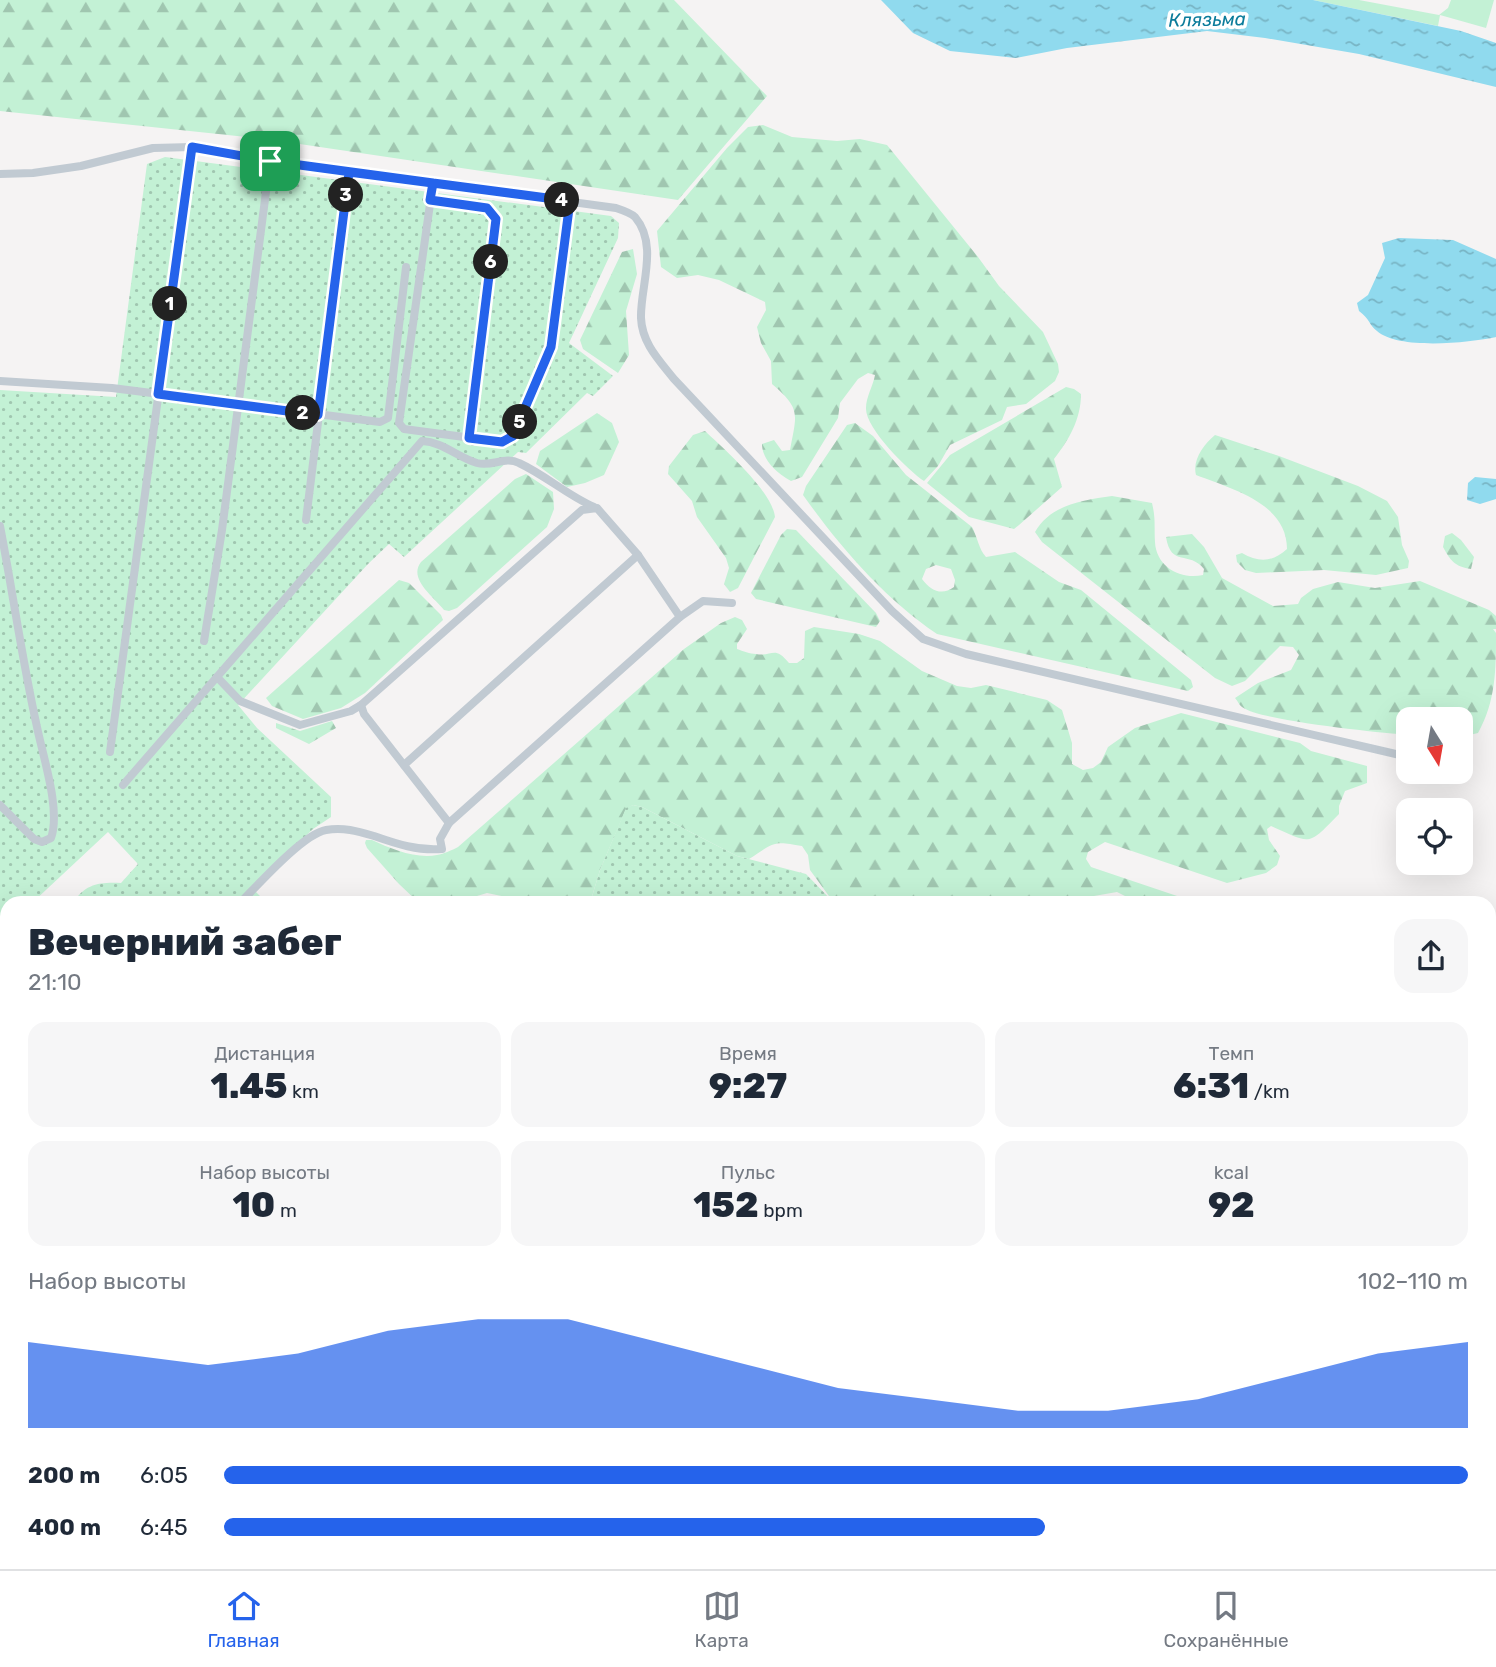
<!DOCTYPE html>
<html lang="ru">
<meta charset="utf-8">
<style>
:root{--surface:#fff;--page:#f6f6f7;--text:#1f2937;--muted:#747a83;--line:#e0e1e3;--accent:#2563eb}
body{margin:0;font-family:Rubik,sans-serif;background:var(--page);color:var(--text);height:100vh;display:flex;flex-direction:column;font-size:26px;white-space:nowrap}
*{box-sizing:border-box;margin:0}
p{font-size:23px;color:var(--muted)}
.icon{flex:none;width:38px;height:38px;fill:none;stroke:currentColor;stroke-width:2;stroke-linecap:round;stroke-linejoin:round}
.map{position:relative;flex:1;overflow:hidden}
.details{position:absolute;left:0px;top:896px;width:1496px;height:674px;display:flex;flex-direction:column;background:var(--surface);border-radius:21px 21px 0 0;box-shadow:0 7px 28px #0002}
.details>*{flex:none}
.needle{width:46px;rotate:169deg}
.fabs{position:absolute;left:1396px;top:707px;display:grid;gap:14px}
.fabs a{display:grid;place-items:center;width:77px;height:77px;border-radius:14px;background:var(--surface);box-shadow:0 7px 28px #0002;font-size:35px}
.pin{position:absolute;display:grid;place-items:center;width:60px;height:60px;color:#fff;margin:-30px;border-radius:14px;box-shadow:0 4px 10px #0006}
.km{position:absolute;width:35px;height:35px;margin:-18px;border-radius:50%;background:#222;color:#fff;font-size:19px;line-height:35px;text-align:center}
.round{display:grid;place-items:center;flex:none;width:74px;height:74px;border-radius:21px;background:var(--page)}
.headline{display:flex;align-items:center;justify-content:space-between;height:119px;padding:0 28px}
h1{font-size:38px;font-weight:800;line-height:52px}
.metrics{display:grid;grid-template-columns:repeat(3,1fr);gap:10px;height:119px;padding:7px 28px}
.metrics div{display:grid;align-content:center;border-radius:18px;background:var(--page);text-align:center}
.metrics b{font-size:35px;font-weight:800}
.metrics small{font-size:19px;font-weight:400}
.metrics p{font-size:19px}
.chart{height:196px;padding:14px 28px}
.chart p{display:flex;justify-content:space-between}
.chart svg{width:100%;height:126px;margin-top:7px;fill:var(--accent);opacity:.7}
ul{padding:0 28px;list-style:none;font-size:23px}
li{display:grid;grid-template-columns:112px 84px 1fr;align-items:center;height:52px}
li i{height:18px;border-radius:9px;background:var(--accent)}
.menu{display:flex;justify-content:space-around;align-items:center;height:98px;border-top:2px solid var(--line);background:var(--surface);font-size:19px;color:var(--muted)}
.menu a{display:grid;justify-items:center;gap:4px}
.menu .current{color:var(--accent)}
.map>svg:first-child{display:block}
.green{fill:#c3f1d5}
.forest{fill:url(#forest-firs);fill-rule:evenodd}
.garden{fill:url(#garden-dots)}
.water{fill:url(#water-ripples)}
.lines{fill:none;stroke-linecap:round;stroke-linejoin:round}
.street{stroke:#c1cad2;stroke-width:8}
.route-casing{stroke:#fff;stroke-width:14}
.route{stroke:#2563eb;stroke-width:9}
.labels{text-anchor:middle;stroke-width:7;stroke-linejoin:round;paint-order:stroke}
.water-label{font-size:19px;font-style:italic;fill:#0c7c9b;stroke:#fff}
</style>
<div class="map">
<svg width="1496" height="1569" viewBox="0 0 1496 1569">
<defs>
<pattern id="forest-firs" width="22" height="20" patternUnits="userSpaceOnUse" patternTransform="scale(1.75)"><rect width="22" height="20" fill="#c3f1d5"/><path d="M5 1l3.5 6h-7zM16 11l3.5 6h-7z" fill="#a0c6b0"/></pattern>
<pattern id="garden-dots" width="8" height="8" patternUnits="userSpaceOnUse" patternTransform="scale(1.75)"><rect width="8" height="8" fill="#c3f1d5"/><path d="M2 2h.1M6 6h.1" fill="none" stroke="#a0c6b0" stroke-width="1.8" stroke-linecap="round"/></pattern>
<pattern id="water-ripples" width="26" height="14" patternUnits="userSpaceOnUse" patternTransform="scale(1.75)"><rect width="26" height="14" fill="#90daee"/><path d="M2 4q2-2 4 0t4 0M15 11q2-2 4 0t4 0" fill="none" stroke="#78b4c4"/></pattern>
</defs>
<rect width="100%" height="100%" fill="#f5f3f3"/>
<!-- green -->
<g class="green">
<polygon points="1313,0 1359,0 1439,15 1448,8 1451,0 1494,0 1486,28 1440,15 1438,26"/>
<polygon points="0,1245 7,1256 7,1361 1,1363"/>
</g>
<!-- forest -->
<g class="forest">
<polygon points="0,0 674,0 767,96 678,200 266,139 0,111"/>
<path d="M763,125L792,137L837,141L860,139L887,145L978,257L999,286L1043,332L1058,364L1059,372L1055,381L1026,404L1007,407L1002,420L950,445L938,466L924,481C908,470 865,428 866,408C866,397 873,386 875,375L868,373L858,379L840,403L838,418L802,477L791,481C778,474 762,460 762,444L774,440L782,451L790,450C797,413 801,409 772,384L771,361L761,343L757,327L766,310L765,302L719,280L698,275L677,278L661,267L657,231L727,148L748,127Z"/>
<polygon points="633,249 637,274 626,311 629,355 618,373 583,349 580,340 622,252"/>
<path d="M1066,387L1074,389L1081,394C1081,419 1069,440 1054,459L1062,487L1019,525L1014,529L969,517L927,483L950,455Z"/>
<polygon points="597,413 612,423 619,442 604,475 585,483 567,487 536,464 540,451"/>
<path d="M855,423L873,436L906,475L972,527C977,536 979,550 986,557L1015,552L1059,582L1081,590L1191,680L1193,687L1188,691L937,634C884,598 840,547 803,495L806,486L847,425ZM936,565L951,569L955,580L954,587C942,596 931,591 922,579L926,569Z"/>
<path d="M705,431C725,450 772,491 775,517L738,588L730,592L724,584L729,568L726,558L697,517L692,501L668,474L669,466L693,435Z"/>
<path d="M1215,435L1279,456L1358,486L1387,501L1398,517L1402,545L1409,561L1408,568L1376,575L1324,570L1256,573L1245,570L1237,562L1236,555L1242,553C1259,563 1273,562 1287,549C1287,503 1232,489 1196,475C1192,460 1204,444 1215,435Z"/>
<path d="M526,474L553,492L554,509L547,527L457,608L449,611L444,610C433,596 408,579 421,562L515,479Z"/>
<path d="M1112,496L1152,503C1156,520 1154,526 1155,542C1156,567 1181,580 1203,575L1204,569C1189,550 1171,568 1166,537L1192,534L1204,547L1222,578L1273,606L1298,604L1301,598L1313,589L1338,582L1375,588L1420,581L1489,610L1496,616V629H1493L1496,633C1496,669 1496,701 1478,733L1461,737V719H1409V735C1381,733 1260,721 1242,707C1239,705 1238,701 1235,698L1258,683L1291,670L1299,655L1293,647L1280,646L1245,681L1232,686L1215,678L1042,542L1035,532C1050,505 1083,500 1112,496Z"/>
<polygon points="787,529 796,530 876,613 880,621 876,627 756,599 751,593 781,535"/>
<path d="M1452,533L1461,540L1474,557L1471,569C1455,567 1450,560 1443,547L1445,536Z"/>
<polygon points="399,580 409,583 441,615 443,620 365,693 341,708 303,719 272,706 266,698"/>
<path d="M735,617L742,620L747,629L737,644V649C743,651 750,654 756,654C773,657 774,645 789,663H797L804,658L805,631L814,627L859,634L880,641L922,671L957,686L971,688L986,685L1047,700L1062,710L1072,743V764L1083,770L1093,768L1101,762L1108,747L1135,728L1181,713L1300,743L1311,751L1367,766V783L1345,791L1339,806V814C1307,847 1312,844 1271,826L1267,829L1269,840L1280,856L1277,865L1266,873L1227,883L1105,842L1088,852L1086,859L1091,867L1183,898L1187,903H1139L1117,892L1094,896L1088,903H834L810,870L808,855L802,846C772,840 774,843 749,859L737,856L642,807L633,805L626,809L600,870L590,903H535L487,893L477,896L472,903H419L399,884L367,848L365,843L366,840H372C391,849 416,859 437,855C444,854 452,850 458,847L684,649L721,623Z"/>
<polygon points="332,721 336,728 309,744 276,728 276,723 300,731"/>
</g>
<!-- garden -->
<g class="garden">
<path d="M165,157L611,216L619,223L618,238L569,343L613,376L593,396L587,393L526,453L518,452L404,557L389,544L368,564L238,705L257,728L331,797V817L313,829L252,888L267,903H73C85,884 99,882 121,883L138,864L108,832L32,903H7L5,928L0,918V390L116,397L147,164Z"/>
<polygon points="633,805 642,807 737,856 806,874 834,903 590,903 600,870 626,808"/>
</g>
<!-- water -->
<g class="water">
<polygon points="881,0 1313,0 1461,31 1496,43 1496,87 1359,54 1265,38 1207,31 1067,48 1016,58 950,51 913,33"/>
<path d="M1399,238L1453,240L1496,259V337C1469,343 1398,350 1377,331C1369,325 1370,319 1359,311L1357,303L1368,295L1385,258L1382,243Z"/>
<polygon points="1475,477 1496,479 1496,499 1480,504 1467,500 1468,483"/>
<polygon points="1489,959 1496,961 1496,1104 1489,1102"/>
</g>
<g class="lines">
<!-- street -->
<g class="street">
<path d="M0,174L33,173L81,166L153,148L192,147L270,161L616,208C622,210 631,213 635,217C659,245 640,287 641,318C642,343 659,360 674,379L892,611L923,639L966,654L1400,755"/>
<polyline points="433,183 399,423 404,429 502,442 513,436 551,347 570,201"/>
<polyline points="430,200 487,208 492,211 496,219 469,437"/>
<polyline points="0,381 112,388 380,422 388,418 406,267"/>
<polyline points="306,520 349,171"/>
<path d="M0,526C13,593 22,660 37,727C43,757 61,810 51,838L42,842L34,839L0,805"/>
<polyline points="204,641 222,530 270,161"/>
<polyline points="217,677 240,701 300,725 351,711 361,705 582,510 597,508 638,555 680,617 703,601 732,603"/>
<polyline points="361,705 364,714 449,823 680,617"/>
<polyline points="110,752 192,147"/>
<polyline points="404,765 638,555"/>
<path d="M123,785L422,441C443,442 457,457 477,463C492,467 505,456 519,463C545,475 567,495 594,507"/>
<path d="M240,903C258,885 303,834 326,830C343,827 357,831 374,836C397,844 418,851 442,849L440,839L449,823"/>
<polyline points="0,1097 7,1098"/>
<polyline points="687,1563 695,1569"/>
</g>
</g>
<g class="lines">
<!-- route casing -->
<g class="route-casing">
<polyline id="route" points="270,161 192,147 158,394 318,415 349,172 570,201 551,347 513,436 502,442 469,438 496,219 487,208 430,200 433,183 270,161"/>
</g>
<!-- route -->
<use href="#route" class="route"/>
</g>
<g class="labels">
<!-- water labels -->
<g class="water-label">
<text transform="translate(1207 19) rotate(-1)" y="7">Клязьма</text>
</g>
</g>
</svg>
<div class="fabs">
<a><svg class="needle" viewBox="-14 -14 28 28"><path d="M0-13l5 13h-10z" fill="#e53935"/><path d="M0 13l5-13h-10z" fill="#747a83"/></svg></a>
<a><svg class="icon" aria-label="locate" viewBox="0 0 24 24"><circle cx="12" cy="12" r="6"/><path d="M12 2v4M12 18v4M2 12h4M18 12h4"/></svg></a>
</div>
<div class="pin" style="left:270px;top:161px;background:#1e9e55"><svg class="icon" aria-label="arrive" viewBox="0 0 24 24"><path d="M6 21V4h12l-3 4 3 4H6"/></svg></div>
<b class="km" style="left:170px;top:304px">1</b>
<b class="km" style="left:303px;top:413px">2</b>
<b class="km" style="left:346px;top:195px">3</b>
<b class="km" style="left:562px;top:200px">4</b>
<b class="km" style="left:520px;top:422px">5</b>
<b class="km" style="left:491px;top:262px">6</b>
<section class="details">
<div class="headline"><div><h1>Вечерний забег</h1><p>21:10</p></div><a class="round"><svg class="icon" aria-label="share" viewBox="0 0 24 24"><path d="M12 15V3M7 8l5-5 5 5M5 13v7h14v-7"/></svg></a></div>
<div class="metrics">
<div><p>Дистанция</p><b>1.45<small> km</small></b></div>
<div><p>Время</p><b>9:27</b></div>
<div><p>Темп</p><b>6:31<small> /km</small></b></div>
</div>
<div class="metrics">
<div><p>Набор высоты</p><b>10<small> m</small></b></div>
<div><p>Пульс</p><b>152<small> bpm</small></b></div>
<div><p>kcal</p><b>92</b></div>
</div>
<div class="chart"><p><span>Набор высоты</span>102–110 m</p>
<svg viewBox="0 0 160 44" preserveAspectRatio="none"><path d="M0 44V14L10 18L20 22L30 18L40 10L50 6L60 6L70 14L80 22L90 30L100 34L110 38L120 38L130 34L140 26L150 18L160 14V44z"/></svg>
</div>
<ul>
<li><b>200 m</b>6:05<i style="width:100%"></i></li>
<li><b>400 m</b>6:45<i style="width:66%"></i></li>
</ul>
</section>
</div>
<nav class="menu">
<a class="current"><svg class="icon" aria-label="home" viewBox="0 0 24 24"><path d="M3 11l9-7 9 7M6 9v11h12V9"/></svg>Главная</a>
<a><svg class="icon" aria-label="map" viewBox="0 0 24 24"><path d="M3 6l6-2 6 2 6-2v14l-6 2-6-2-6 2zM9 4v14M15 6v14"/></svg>Карта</a>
<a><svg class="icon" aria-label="saved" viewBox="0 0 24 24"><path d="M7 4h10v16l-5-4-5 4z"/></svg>Сохранённые</a>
</nav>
